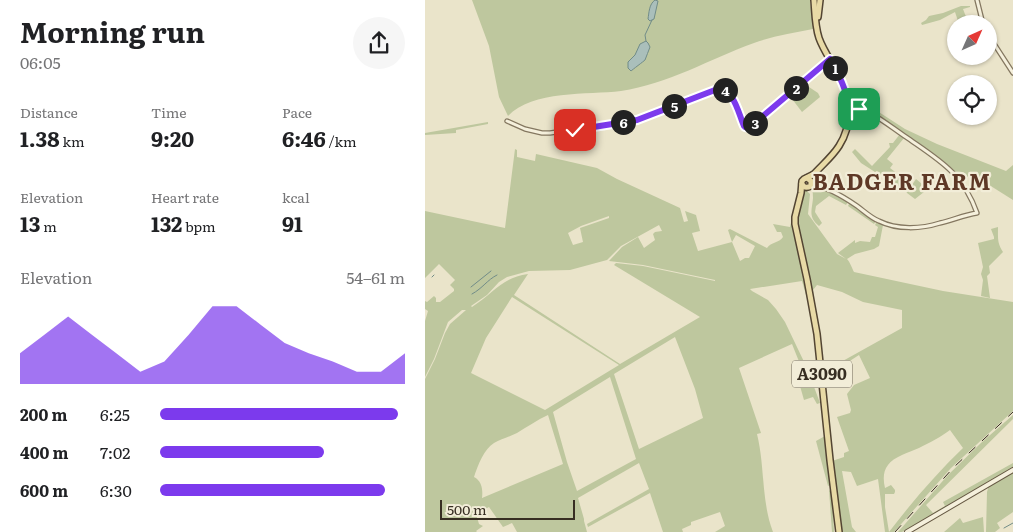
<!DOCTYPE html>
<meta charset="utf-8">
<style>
:root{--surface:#fff;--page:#f6f6f6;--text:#202124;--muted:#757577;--accent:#7c3aed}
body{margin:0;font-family:Literata,serif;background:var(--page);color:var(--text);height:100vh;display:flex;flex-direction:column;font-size:19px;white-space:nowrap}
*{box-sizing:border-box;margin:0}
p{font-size:16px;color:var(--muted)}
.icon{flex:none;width:28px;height:28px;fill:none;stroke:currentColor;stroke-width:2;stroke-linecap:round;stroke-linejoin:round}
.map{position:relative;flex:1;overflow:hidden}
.drawer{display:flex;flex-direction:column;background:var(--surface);width:425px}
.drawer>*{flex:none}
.needle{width:32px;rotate:45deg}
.fabs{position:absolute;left:522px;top:15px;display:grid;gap:10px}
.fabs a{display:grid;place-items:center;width:50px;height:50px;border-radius:50%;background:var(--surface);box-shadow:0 1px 4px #0004;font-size:25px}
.scale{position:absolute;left:15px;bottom:12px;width:135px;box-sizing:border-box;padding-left:5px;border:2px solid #372e22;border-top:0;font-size:14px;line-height:18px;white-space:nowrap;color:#372e22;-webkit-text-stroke:4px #f2edd8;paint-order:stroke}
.pin{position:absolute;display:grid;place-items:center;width:42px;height:42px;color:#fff;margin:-21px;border-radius:10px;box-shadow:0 2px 8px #0006}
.km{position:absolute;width:25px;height:25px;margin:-12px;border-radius:50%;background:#222;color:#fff;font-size:14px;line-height:25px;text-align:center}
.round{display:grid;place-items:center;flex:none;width:52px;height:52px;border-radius:26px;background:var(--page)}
.summary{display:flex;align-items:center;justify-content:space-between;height:85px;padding:0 20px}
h1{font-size:28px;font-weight:700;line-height:38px}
.stats{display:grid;grid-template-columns:repeat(3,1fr);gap:8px;height:85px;padding:5px 20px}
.stats div{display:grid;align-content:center}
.stats b{font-size:21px;font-weight:700}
.stats small{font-size:14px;font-weight:400}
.stats p{font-size:14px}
.chart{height:140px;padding:10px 20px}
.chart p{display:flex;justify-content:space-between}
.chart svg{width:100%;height:90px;margin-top:5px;fill:var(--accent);opacity:.7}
ul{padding:0 20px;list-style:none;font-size:16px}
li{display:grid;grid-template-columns:80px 60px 1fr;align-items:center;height:38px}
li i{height:12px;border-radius:6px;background:var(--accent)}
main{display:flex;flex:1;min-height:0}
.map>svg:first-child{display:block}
.green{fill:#bec79e;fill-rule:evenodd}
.water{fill:#aabfbb;stroke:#718c88}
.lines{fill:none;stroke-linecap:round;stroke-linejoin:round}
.stream{stroke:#718c88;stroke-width:1}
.tertiary-casing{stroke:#847760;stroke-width:5.5}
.secondary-casing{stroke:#665843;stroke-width:6}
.primary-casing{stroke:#534533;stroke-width:8}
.tertiary{stroke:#f5f0dc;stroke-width:3}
.secondary{stroke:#f5f0dc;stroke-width:4}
.primary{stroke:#e8daa6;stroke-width:5}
.rail{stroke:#372e22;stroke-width:1;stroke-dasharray:9 9;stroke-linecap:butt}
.route-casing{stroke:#fff;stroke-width:10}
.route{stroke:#7c3aed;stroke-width:6}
.labels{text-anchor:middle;stroke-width:4.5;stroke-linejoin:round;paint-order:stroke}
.shield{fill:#f2edd8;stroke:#6f6759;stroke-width:1}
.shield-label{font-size:16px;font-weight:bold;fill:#372e22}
.district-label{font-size:22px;font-weight:bold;letter-spacing:1px;fill:#5e3826;stroke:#f2edd8}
</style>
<main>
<section class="drawer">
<div class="summary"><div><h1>Morning run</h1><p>06:05</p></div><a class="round"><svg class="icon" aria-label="share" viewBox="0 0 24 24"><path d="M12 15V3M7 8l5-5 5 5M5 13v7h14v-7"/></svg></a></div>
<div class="stats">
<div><p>Distance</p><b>1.38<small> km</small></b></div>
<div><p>Time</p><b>9:20</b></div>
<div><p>Pace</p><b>6:46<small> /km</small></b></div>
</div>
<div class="stats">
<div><p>Elevation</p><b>13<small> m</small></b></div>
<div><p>Heart rate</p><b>132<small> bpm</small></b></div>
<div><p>kcal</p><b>91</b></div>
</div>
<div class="chart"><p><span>Elevation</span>54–61 m</p>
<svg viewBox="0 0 160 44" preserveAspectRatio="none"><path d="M0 44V29L10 20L20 11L30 20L40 29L50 38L60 33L70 20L80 6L90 6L100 15L110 24L120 29L130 33L140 38L150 38L160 29V44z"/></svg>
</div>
<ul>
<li><b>200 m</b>6:25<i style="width:97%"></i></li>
<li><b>400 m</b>7:02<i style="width:67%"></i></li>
<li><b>600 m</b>6:30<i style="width:92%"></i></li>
</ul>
</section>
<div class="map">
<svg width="588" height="532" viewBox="0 0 588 532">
<rect width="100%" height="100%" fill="#eae4ca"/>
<!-- green -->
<g class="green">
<path d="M47,0H385L388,29C368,33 348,36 329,43C285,59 243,84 196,91C163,95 107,90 83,116L74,97L64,46Z"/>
<polygon points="536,6 545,6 545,7 538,9 541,17 540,17 541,20 538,24 534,24 530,12 515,20 497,25 496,23 501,20 504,16 518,13"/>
<polygon points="378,83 393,93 395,97 377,112 364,95"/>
<path d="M443,105L480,129L512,144L581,171L588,165V200L561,183L544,175L538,182C524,162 501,149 481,136C467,127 455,118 441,110Z"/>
<polygon points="63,122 63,124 31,130 31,133 0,135 0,133"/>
<polygon points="475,134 479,138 462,159 468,164 465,168 487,185 491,179 497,184 496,187 499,192 490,199 482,193 480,190 469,187 452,171 450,172 436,163 427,152 430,149 447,166 465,147 464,143 468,143"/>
<path d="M90,149L92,150V157L110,161L111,154L172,168L192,179L255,208L259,222L263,221L260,211L271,215L275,231L267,233L273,251L307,242L303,230L305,229L342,248C346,242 354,243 358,237L356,232H352L348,224L365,227L367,219L380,277L389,330L383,302L377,281L325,289L327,291L343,300L351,309L360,322L382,368L395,403L392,404L388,397L379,400L375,386L384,384L373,359L367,344L314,368L336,433L332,434C340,466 336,501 348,532H290L300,526L295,512L266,522V525L257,529L258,532H238L225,493L163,527L162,524L224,489L214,463L153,498L159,519V521L162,532H92L87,523L78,527L64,507L51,514L54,524L58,526L51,531L52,532H0V379L10,359L20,333L25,324L41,310H37L23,322L9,359L0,377V321L3,311L0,309V301L2,302L9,296L11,298V302H15L29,291V289L25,285L30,280L14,264L0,278V211L80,228ZM184,216V218L155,228L158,242L148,245L143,233L156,226ZM234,225L237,231L230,232L228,234L230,240L219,248L213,237L197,247L184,261L218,265L290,280V281L218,266L191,263L189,265L275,317L195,364L89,295L103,274C76,278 69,293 47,307L46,306L62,295L74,282L82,277L104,271L145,270L182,260L196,246ZM311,235L330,246L324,258H320L315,261L307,242ZM87,297L194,365L120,410L46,373L61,338ZM250,337L270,389L278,418L214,449L189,374ZM185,377L211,459L152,491L142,462L128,412ZM123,415L138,464L57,498C58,490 57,481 49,477C53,465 59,449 69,443C76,439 84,437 92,433C102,427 112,420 123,415Z"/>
<path d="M389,186C401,188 413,195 423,202L421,205L404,196L391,206L390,212L397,223L394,226C383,217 387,210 388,198C388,193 387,190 389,186Z"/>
<path d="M379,191H382L385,194L383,214L412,254L421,259L413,253L430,240V243L435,241L445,242L447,237H450L453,227L450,225L452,221L458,225L454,246L449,249L430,254L422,259C425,262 427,268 429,272L518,291L588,302V411L526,468L469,532H460L453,479L432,486L426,472L417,471L427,527L431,532H415L407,461L419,457V453L424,451L412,417L425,413L426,410L422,394L429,385L445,378L434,355L400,377L398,372L477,328V310L438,302L417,292L392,285L388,290L389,301L388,300L372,226C371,213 374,203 379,191ZM525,430L538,448C511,474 487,502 464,532L460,507V494H469L470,492V490L466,485L460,488C458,480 458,471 463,465C468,457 485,452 494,448C504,443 516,437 525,430Z"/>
<polygon points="425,202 451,221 449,224 423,206"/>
<path d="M573,227C573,238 572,243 578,252L564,266L565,273L562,276L565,298L556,296L558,280L556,274L558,267L553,243L569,239V237L566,229Z"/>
<polygon points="588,415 588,419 501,505 508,513 520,506 518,502 588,463 588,469 477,532 473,532 523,475 557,442"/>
<polygon points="401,429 405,485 403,486 391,441 400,436 399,430"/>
<polygon points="588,471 588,512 572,523 575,528 570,532 561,532 562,492 564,485"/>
<polygon points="404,490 407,493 409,532 407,532"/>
<polygon points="558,517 559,532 519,532 535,518 538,523"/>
</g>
<!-- water -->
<g class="water">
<path d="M230,0L233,1L229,19L225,21L223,19C224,13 224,4 230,0Z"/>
<path d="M221,41L223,43L225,47C223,51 222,56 220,60C219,61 207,70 206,71L203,68V62L210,55L215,44Z"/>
</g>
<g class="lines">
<!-- stream -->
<g class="stream">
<polyline points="221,41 220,35 227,20"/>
<polyline points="7,277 9,275"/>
<polyline points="46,287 66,271"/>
<path d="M47,294C58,288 62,280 72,275"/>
<polyline points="579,528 588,523"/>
</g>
<!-- tertiary casing -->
<g class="tertiary-casing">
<g id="tertiary">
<polyline points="552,0 558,24"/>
<polyline points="564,36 588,73"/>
<path d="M82,121L100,129L117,133H125L152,129L212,120L290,90C309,86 313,113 319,126L320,127L323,128L404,60"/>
<path d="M386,184C402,187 419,197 432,206C439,211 446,218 454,221C472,230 496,229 515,223C528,220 539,215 552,213C538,173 514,160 481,137C469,129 458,120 445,113L434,109H424"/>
</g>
</g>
<!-- secondary casing -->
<g class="secondary-casing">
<polyline id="secondary" points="482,532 588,470"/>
</g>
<!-- primary casing -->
<g class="primary-casing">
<g id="primary">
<polyline points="393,17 395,0"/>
<polyline points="389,174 379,179 377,181 376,193 370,217 370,224 382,279 392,334 405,460 414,532"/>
<path d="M388,175C397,165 407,157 414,146C428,124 426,98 414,76C408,63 399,52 394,38C390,26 390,13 389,0"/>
<path d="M377,184C379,188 382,188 386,186V181L382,178"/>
</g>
</g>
<!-- tertiary -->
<use href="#tertiary" class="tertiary"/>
<!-- secondary -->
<use href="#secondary" class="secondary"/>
<!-- primary -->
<use href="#primary" class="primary"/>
<!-- rail -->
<polyline class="rail" points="470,532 529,467 588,412"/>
</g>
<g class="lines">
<!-- route casing -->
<g class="route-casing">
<path id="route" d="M150,130L212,120L290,90C309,86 313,113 319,126L320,127L324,128L405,59C414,75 422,90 424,109H434"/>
</g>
<!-- route -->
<use href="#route" class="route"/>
</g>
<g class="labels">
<!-- shield labels -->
<rect class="shield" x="367" y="360.5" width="60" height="27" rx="4"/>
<g class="shield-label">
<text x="397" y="380">A3090</text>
</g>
<!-- district labels -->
<g class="district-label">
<text x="477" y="190">BADGER FARM</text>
</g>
</g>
</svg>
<div class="fabs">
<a><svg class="needle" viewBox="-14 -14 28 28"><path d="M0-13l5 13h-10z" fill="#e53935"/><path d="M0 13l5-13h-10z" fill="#757577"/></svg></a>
<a><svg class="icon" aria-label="locate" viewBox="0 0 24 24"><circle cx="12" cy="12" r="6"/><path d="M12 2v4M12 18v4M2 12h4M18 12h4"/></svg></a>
</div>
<div class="scale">500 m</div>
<div class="pin" style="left:434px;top:109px;background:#1e9e55"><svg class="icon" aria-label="arrive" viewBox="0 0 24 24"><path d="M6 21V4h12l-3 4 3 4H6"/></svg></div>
<div class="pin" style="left:150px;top:130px;background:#d93025"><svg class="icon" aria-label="check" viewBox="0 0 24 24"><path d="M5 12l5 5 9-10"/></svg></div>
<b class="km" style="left:410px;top:68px">1</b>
<b class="km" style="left:371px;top:88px">2</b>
<b class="km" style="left:330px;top:123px">3</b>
<b class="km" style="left:300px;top:90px">4</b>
<b class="km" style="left:249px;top:106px">5</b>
<b class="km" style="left:198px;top:122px">6</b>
</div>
</main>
